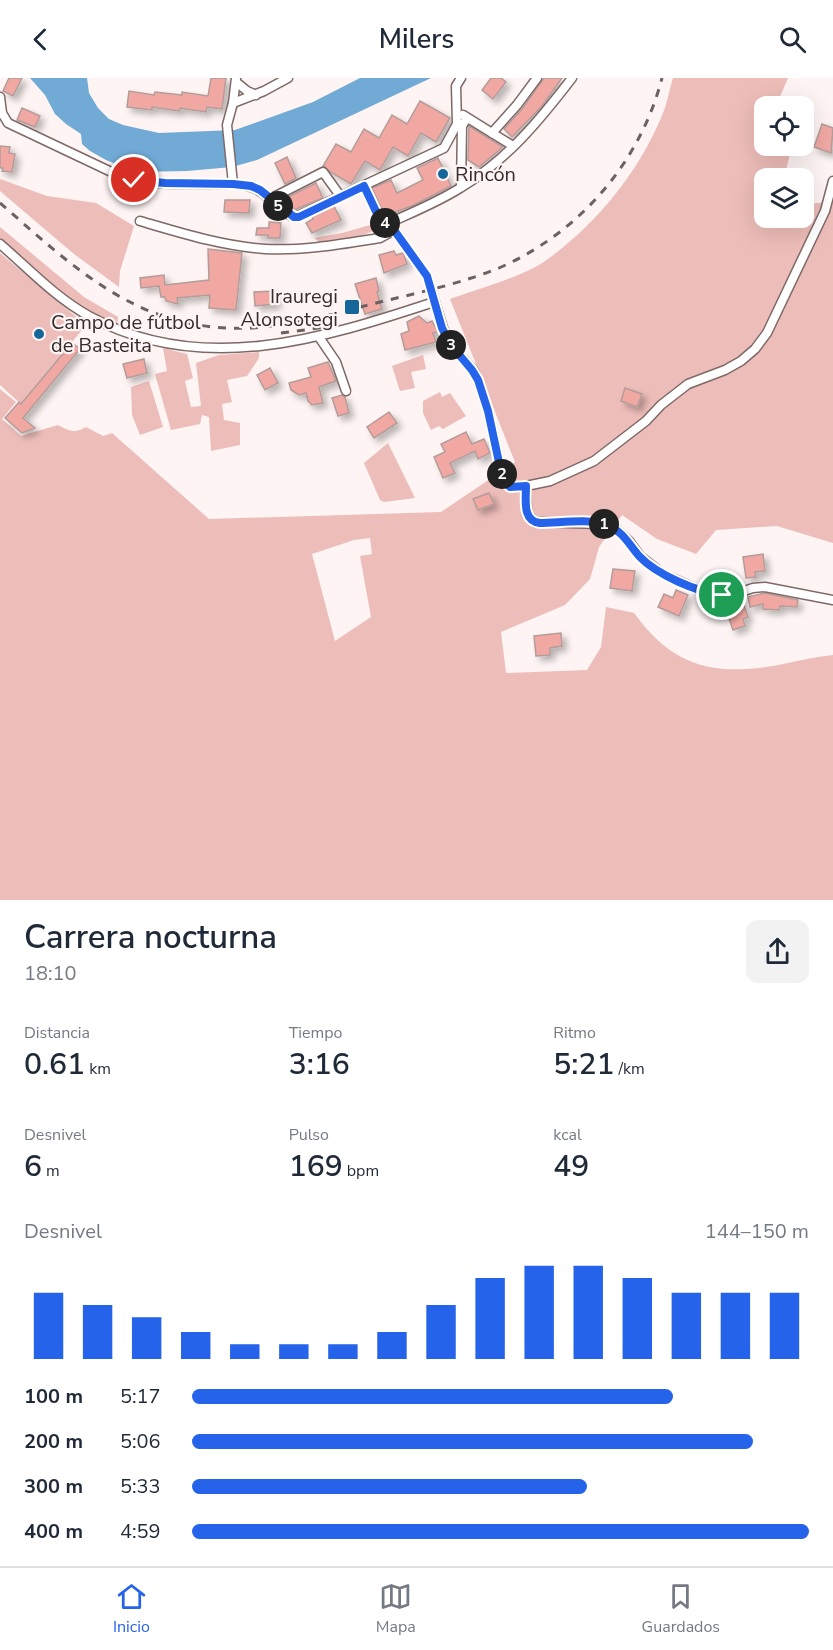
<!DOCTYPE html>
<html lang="es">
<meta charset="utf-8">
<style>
:root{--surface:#fff;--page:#f2f2f3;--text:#1f2937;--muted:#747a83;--line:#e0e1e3;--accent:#2563eb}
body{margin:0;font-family:"Nunito Sans",sans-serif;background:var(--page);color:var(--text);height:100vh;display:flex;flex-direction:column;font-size:22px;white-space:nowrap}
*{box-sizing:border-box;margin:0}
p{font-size:20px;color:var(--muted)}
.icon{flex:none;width:33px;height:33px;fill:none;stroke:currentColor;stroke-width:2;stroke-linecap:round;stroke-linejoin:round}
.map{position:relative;height:822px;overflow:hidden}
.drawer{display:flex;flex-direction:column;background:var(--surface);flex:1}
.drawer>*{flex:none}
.tools{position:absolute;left:754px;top:18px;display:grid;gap:12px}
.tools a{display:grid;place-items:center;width:60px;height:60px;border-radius:12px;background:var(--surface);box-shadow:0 6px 24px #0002;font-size:30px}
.pin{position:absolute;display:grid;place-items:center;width:51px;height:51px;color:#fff;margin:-26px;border:3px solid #fff;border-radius:50%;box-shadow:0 2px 6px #0007}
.km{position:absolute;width:30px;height:30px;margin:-15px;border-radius:50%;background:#222;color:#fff;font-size:16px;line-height:30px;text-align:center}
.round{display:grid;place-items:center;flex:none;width:63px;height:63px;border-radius:12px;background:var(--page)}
.summary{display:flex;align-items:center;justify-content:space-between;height:102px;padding:0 24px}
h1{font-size:33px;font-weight:600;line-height:45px}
.stats{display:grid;grid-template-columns:repeat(3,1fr);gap:9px;height:102px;padding:6px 24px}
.stats div{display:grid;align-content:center}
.stats b{font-size:30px;font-weight:600}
.stats small{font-size:16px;font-weight:400}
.stats p{font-size:16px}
.chart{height:168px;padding:12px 24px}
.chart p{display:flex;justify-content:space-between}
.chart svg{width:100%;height:108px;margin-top:6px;stroke:var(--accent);stroke-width:6}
ul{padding:0 24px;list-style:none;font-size:20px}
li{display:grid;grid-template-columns:96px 72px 1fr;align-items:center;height:45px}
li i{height:15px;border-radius:8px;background:var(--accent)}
header{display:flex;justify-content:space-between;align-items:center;height:78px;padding:0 24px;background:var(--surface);font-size:27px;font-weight:600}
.tabs{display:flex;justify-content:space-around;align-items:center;height:84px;border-top:2px solid var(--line);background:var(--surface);font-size:16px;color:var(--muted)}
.tabs a{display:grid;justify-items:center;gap:3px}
.tabs .on{color:var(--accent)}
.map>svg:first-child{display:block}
.green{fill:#edbdb9;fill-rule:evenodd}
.water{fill:#70aad5}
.building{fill:#f1a8a3;stroke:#b39c9a;stroke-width:1.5;filter:url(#shadow)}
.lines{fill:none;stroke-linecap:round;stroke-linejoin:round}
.street-casing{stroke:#7e6967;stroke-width:11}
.street{stroke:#fff;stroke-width:8}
.rail{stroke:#6a6160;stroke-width:3;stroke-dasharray:8 8;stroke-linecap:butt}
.route-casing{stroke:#fff;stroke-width:12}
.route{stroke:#2563eb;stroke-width:8}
.poi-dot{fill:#146798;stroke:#fdf4f3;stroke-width:2}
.labels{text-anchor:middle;stroke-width:4.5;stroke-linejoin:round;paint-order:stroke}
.poi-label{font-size:20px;fill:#352c2b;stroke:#fdf4f3;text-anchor:start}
</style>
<header><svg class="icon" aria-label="back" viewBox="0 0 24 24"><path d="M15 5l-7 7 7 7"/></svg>Milers<svg class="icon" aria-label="search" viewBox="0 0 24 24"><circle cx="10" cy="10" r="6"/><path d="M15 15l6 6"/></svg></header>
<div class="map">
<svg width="833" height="822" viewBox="0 0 833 822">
<defs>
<filter id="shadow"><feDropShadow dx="4.5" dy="4.5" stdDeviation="3" flood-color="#0004"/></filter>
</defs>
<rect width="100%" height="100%" fill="#fdf4f3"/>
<!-- green -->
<g class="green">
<path d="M673,0H788L776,28H765V68H792L784,100H765V140H804V126L833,124V465L777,448L716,452L696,476L657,461L622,437L599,469L590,501L565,527L501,554L506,595L587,592L601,569L606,529L634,535C672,587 710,598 773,588C793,584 813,579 833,577V822H0V311L16,324L2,341L21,358L58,347C69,353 75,356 86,349L103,358L112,355L209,441L441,434L515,384L450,221C477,211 526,198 548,181C597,145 637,96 661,40C667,27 669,13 673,0ZM370,460L372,476L360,478L371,539L335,563L312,476L354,462Z"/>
<polygon points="0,101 47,118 96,125 134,148 120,193 119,209 74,176 0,113"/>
<path d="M381,144L389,145C366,159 347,161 321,165L314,160L342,155Z"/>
<polygon points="0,149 84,219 118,239 117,248 108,251 88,242 0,170"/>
<polygon points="0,175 86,247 21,326 0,307"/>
<polygon points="163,270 187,276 193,300 185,303 191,329 201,328 196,285 219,277 259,274 259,280 247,298 227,302 232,324 222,326 224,342 240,345 240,367 211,373 209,339 202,337 200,346 171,352 155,296 167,293"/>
<polygon points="423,277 426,291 411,294 415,310 400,313 392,288"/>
<polygon points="149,303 163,349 140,357 132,337 131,309"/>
<polygon points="440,314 442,319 450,315 466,338 443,351 439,348 431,352 423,335 423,323"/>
<polygon points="388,365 415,420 384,424 380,422 364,385"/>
</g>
<!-- water -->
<polygon class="water" points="30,0 87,0 89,15 98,30 109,41 123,47 159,55 235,52 313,24 360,0 431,0 257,82 232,89 187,93 136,94 106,82 90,73 82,66 81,56 66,46 55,36 45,17"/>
<!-- building -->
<g class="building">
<polygon points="9,0 22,0 13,18 3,13"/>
<polygon points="211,0 226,0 222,31 207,29 206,34 180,30 179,33 152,29 152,32 127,29 129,13 154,17 155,14 182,17 182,14 208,18"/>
<polygon points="491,0 501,0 506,4 493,21 482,12"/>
<polygon points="544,0 562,0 542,28 512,59 504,51 522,31"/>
<polygon points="420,23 450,40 436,64 421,55 408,78 393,69 380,92 365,83 351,106 332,95 323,88 336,66 351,74 364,51 379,60 392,37 407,46"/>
<polygon points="22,30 40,38 35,49 17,42"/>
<polygon points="822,46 833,50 831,75 814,69"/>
<polygon points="469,48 503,69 479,89 468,82"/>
<polygon points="0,68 10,69 9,75 15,76 12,94 2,93 3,90 0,90"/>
<polygon points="287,79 296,100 285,106 275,85"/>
<polygon points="438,80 451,108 414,127 385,138 372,110 391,102 397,115 423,102 417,90"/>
<polygon points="316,105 323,120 294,132 288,119"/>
<polygon points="225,122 250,122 249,135 224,134"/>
<polygon points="334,128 341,142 312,155 306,145 313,141 312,139"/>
<polygon points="269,144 281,145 280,160 268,160 268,157 256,157 257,150 269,150"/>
<polygon points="208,171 242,175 236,232 209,230 210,217 177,220 178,226 166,223 165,219 161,219 159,208 141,210 140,200 164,197 165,207 209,202"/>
<polygon points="394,173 396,177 403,175 407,186 384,195 379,177"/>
<polygon points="376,200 379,213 377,214 382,231 365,236 355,206"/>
<polygon points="275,213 276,226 255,228 254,214"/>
<polygon points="419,238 427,245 432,243 438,254 433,255 436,264 405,272 401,256 409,253 407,244"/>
<polygon points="72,265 80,271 23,340 35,350 22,355 5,340 19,324 21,326"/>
<polygon points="144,281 147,295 127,300 123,286"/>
<polygon points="328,284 336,303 319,309 323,325 312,327 308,323 306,315 299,317 291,312 289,305 311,299 308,290"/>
<polygon points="270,290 278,305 265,312 257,297"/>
<polygon points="625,310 642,316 637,329 621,323"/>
<polygon points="342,317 345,319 349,335 338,338 332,320"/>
<polygon points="389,334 397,345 374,360 367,349"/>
<polygon points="466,354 472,366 484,361 490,375 478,381 475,373 450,385 455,395 443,400 434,379 445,374 441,366"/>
<polygon points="489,415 494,426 478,432 473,421"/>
<polygon points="763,476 765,493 755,494 756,499 746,500 743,479"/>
<polygon points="613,491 635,493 632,513 610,510"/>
<polygon points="676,512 688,517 679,538 658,529 664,516 673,520"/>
<polygon points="765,515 798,522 797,529 780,528 779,532 763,531 763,526 750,529 748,519"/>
<polygon points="743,525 748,539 743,541 745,548 733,552 726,531"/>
<polygon points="561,555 562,568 550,570 550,577 536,578 534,558"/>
</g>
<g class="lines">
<!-- street casing -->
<g class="street-casing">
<g id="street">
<polyline points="236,4 247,13 256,17"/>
<path d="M0,19L2,35L8,45L122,99C151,108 184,105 214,106C226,106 239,105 251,109C269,114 279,136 296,139L444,70L457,46L456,8L461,0"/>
<polyline points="233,25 264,13 288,0"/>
<polyline points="463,37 513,68"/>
<polyline points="492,55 517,27 537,0"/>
<polyline points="233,106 227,47 233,25 236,0"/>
<polyline points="364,108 381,144 389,145"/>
<polyline points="461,109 462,48 467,40"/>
<polyline points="270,121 323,94 341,119"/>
<path d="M140,143C181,155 222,168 265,171C304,173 342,166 380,160L389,155V146"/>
<polyline points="389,145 427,198 443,250 450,266 473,292 478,302 488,333 503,403 510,409 526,408 550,403 594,383 646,343 661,327 688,306 725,292 741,283 755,271 767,255 825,133 833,103"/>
<path d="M389,145C413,134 438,124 460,110C507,82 539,43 572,0"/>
<path d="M0,166C28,190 56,220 89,238C201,299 322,261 434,224"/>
<polyline points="319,259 336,284 346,313"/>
<polyline points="526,408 527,436 535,444 603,446 617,452 629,463 640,478 663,496 706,515 735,516 753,510 765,509 833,522"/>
</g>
</g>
<!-- street -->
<use href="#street" class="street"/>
<!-- rail -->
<g class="rail">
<path d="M0,125C52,170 104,221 172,241C241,261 301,245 368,227C412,216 457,207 499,190C579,155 640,85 662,0"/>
<polyline points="281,255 327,249"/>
</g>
</g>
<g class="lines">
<!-- route casing -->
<g class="route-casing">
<path id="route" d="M134,102L165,105L233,106L251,108L260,112L294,139H299L364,108L381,144L389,145L427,198L442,250L450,266L472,292L478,302L488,333L503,403L510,409L526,408C526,422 522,443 540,445C559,445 589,440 606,447C624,454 627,464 639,478C657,497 697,514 722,517"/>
</g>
<!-- route -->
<use href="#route" class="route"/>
</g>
<!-- markers -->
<g class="poi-dot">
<circle cx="443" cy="96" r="6"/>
<rect x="344" y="221" width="16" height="16" rx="3"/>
<circle cx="39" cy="256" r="6"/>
</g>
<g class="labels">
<!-- poi labels -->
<g class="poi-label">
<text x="455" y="103">Rincón</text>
<text x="338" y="225" text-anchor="end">Irauregi<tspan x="338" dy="23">Alonsotegi</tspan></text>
<text x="51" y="251">Campo de fútbol<tspan x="51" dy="23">de Basteita</tspan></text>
</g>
</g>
</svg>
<div class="tools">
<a><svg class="icon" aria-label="locate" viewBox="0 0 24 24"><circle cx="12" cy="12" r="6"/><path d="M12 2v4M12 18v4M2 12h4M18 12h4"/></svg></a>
<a><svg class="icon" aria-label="layers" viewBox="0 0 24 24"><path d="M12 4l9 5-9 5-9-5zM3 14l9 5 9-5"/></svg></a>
</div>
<div class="pin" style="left:722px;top:517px;background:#1e9e55"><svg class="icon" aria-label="arrive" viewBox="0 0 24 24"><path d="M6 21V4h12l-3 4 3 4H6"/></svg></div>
<div class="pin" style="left:134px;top:102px;background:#d93025"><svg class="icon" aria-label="check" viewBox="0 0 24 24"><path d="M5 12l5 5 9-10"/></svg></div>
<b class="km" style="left:604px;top:446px">1</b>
<b class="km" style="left:502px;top:396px">2</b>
<b class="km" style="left:451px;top:267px">3</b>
<b class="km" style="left:385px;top:145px">4</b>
<b class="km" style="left:278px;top:128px">5</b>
</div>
<section class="drawer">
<div class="summary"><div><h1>Carrera nocturna</h1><p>18:10</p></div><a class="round"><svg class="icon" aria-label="share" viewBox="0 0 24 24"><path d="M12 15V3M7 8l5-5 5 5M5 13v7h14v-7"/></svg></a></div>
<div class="stats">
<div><p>Distancia</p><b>0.61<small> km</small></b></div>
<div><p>Tiempo</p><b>3:16</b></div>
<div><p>Ritmo</p><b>5:21<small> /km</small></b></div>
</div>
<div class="stats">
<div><p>Desnivel</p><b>6<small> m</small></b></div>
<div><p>Pulso</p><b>169<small> bpm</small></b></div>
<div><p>kcal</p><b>49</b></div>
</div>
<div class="chart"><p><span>Desnivel</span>144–150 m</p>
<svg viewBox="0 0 160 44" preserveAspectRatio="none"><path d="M5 44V17M15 44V22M25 44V27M35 44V33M45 44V38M55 44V38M65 44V38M75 44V33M85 44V22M95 44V11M105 44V6M115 44V6M125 44V11M135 44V17M145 44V17M155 44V17"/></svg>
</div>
<ul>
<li><b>100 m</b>5:17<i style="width:78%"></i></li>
<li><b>200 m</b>5:06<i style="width:91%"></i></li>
<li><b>300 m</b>5:33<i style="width:64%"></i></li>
<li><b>400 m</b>4:59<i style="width:100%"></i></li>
</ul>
</section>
<nav class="tabs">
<a class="on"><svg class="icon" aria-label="home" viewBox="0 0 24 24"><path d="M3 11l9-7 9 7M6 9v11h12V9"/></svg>Inicio</a>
<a><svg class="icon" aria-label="map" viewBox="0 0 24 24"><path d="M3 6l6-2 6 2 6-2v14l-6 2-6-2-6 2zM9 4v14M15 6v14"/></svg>Mapa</a>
<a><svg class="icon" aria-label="saved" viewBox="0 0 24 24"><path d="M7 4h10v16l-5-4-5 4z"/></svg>Guardados</a>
</nav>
